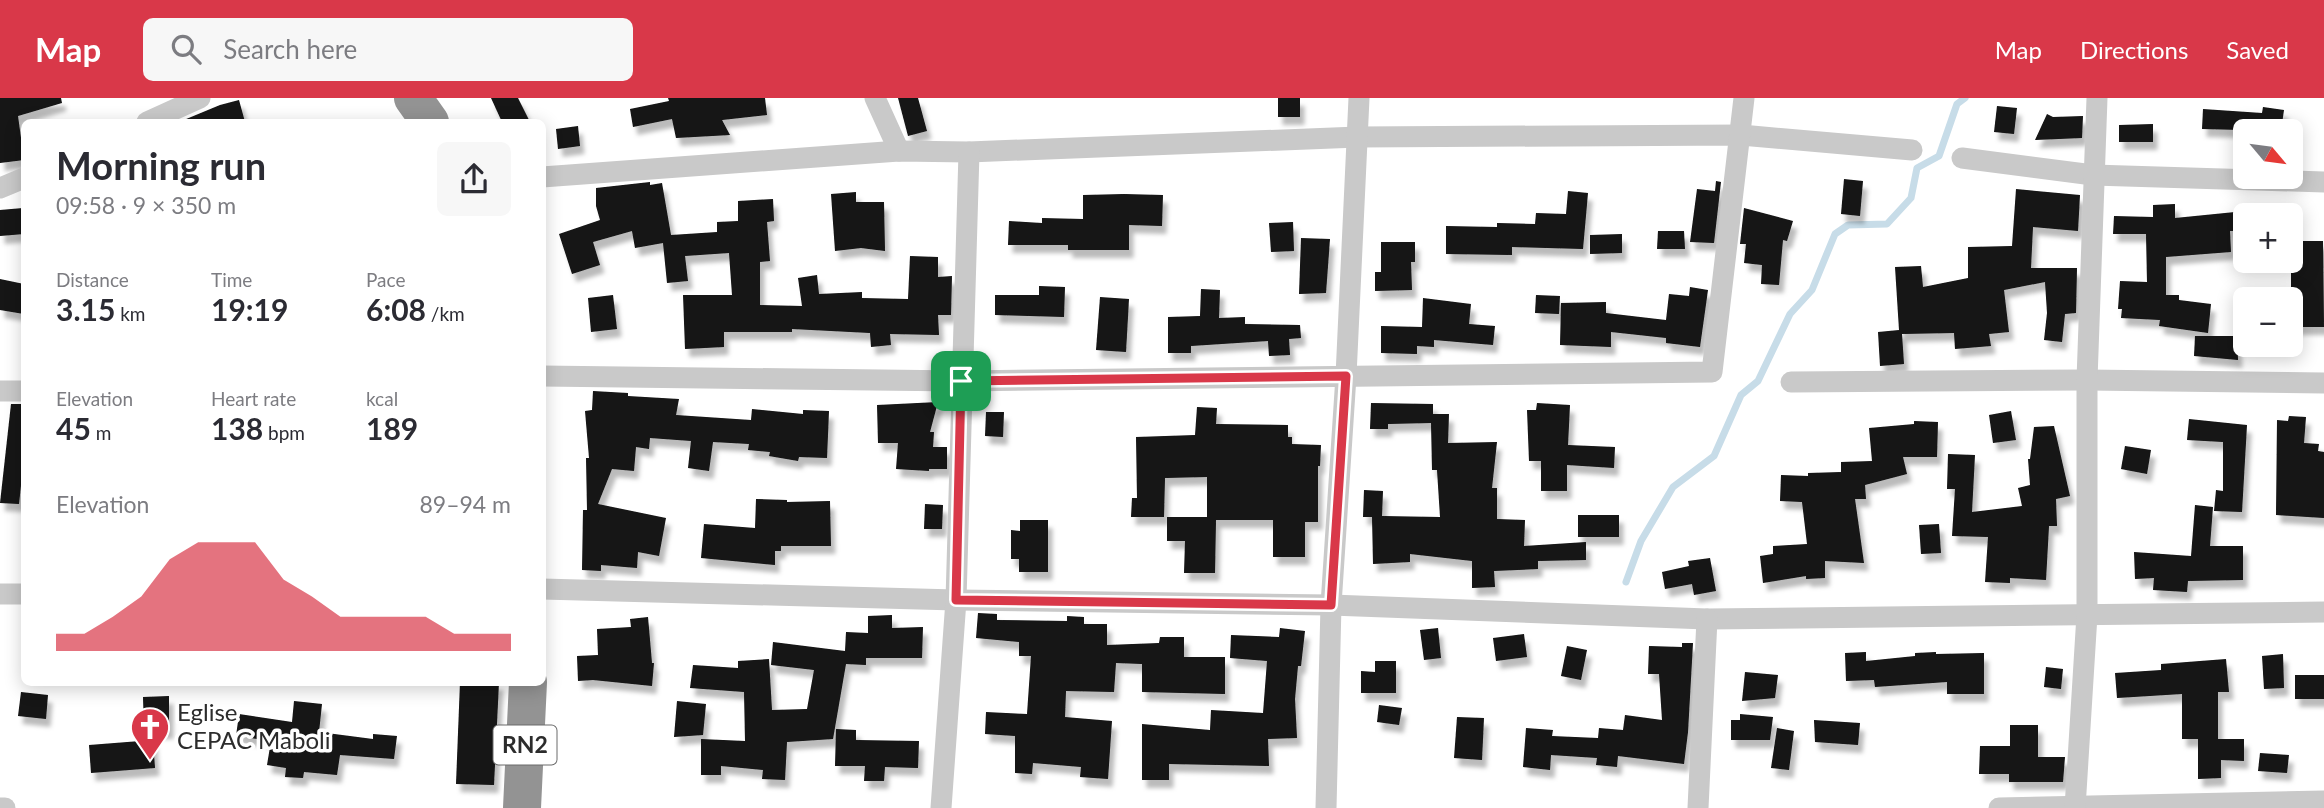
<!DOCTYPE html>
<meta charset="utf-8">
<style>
:root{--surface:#fff;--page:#f7f7f7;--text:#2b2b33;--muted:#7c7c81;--accent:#d93849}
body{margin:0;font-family:Lato,sans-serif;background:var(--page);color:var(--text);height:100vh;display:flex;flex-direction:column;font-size:26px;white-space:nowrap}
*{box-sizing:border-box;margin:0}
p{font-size:23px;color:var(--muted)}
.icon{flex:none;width:38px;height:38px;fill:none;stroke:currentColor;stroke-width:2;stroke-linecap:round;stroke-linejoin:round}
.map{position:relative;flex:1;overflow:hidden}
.sheet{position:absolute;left:21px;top:21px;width:525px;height:567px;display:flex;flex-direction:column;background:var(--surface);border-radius:10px;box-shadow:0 4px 18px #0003}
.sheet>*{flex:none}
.needle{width:46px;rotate:119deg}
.tools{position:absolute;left:2233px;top:21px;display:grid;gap:14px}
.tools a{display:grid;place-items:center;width:70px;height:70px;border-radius:10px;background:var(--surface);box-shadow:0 4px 18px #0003;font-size:35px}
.pin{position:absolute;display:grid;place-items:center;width:60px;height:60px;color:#fff;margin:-30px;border-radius:14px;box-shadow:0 4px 10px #0006}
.round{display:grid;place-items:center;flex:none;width:74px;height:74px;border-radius:10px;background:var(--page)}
.headline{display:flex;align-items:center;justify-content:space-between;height:119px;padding:0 35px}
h1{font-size:38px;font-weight:700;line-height:52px}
.stats{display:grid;grid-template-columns:repeat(3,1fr);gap:10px;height:119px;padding:7px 35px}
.stats div{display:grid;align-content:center}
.stats b{font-size:30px;font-weight:700}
.stats small{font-size:19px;font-weight:400}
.stats p{font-size:19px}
.chart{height:196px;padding:14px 35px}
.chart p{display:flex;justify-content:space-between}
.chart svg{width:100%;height:126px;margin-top:7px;fill:var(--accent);opacity:.7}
header{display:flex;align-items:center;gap:42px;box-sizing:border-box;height:98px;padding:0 35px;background:var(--accent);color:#fff}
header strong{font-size:33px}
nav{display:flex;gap:38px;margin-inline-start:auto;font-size:24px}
.search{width:490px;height:63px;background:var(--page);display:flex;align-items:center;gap:18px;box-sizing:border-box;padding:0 24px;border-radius:10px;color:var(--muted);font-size:26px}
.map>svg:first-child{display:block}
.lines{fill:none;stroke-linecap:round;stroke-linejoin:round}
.stream{stroke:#c7dce8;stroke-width:7}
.building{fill:#131313;filter:url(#shadow)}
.street{stroke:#c9c9c9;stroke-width:21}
.highway{stroke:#939393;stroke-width:38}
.route-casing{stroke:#fff;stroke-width:14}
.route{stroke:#d93849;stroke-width:9}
.labels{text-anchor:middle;stroke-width:7;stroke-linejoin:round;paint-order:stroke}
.shield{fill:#fff;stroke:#6b6b6b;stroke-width:2}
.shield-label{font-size:23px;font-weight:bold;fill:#2c2c2c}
.poi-label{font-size:24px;fill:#2c2c2c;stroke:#fff;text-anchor:start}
</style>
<header>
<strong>Map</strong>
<div class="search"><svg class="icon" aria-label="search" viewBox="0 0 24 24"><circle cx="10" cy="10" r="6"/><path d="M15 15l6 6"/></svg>Search here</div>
<nav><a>Map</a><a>Directions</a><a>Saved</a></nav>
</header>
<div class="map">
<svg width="2324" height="710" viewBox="0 0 2324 710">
<defs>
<filter id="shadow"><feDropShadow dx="4.5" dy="8" stdDeviation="2" flood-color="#0004"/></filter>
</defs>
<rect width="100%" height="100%" fill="#fff"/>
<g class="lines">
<!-- stream -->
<polyline class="stream" points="1626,484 1641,443 1673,389 1714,358 1741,297 1758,283 1790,216 1812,192 1835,136 1848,127 1887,126 1911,100 1917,70 1939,58 1957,6 1965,0"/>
</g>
<!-- building -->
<g class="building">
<polygon points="0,0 61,0 62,5 18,18 24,62 0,65"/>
<polygon points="491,0 518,0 530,24 502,24"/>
<polygon points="668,0 765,0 767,17 722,22 730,37 676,40 672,21 633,29 630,11 669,3"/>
<polygon points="898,0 918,0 927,33 908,38"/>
<rect x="1278" y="0" width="22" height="19"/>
<polygon points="239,2 245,24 179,24 220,7"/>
<polygon points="1997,8 2017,10 2014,36 1994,34"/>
<polygon points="2263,9 2284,12 2281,33 2202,31 2203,11 2262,15"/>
<polygon points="2047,16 2053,19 2083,18 2082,40 2035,42"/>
<polygon points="2153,26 2153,44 2119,44 2119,27"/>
<polygon points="578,28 580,48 558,51 556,31"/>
<polygon points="1844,81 1863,83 1860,118 1841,116"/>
<polygon points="1716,83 1721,84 1714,145 1690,144 1697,91 1715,93"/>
<polygon points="650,84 650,87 662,85 671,137 717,134 717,124 738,123 738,103 773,101 774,123 767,124 770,163 760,164 760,207 802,208 798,180 817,177 819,196 862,194 862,200 908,201 910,158 938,159 938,179 952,178 951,217 938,217 939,237 890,236 891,247 871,249 870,235 792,231 792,234 724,234 724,249 685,251 683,197 732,197 729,155 685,158 688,183 667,185 663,145 635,150 632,133 593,144 600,167 572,176 559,136 600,122 596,108 596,90"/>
<polygon points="2016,91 2080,97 2078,133 2033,129 2031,170 2077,170 2076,215 2065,216 2062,244 2044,242 2047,215 2045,184 2004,192 2009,234 1989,236 1991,248 1955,251 1954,235 1902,236 1904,266 1880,268 1878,234 1899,232 1895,169 1921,168 1923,189 1968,180 1968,149 2012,148"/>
<polygon points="1568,93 1588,95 1583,151 1512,149 1512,157 1446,156 1446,128 1497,129 1497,125 1535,126 1536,115 1566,116"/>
<polygon points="856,94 856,104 884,104 885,153 861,150 835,153 831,96"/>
<polygon points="1124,96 1163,97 1162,128 1129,127 1129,152 1068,152 1068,147 1008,147 1009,123 1042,125 1042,120 1083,121 1083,97"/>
<polygon points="2175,106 2175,120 2245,113 2245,133 2230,133 2231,154 2166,159 2166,197 2179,197 2179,202 2211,206 2208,235 2159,228 2160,222 2121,220 2122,211 2118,211 2120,183 2147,184 2146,136 2113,136 2114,118 2153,119 2153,107"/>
<polygon points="23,110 24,136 0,138 0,112"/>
<polygon points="1744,110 1793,123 1787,143 1783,142 1779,187 1761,186 1762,167 1744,165 1746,146 1740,146"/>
<polygon points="1293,124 1294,153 1271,154 1269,125"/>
<polygon points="1658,133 1684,133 1685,151 1657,151"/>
<polygon points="1622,136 1622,155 1590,156 1590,137"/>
<polygon points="1301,140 1330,141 1326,195 1299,196"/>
<polygon points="2291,143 2323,143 2324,229 2292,229 2294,208 2291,207"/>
<polygon points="1381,144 1415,144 1415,164 1411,164 1412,192 1375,193 1375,174 1381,174"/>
<polygon points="0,181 24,186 24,216 0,212"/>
<polygon points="1039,188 1065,189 1064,219 995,217 995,197 1039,197"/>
<polygon points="1690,189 1708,192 1700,249 1666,245 1666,240 1611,234 1611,249 1560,247 1561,205 1606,204 1606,215 1666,222 1669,196 1689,198"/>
<polygon points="1201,191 1220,192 1219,220 1245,219 1245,226 1300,227 1301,240 1289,241 1290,257 1269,258 1268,243 1191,248 1191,255 1168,255 1168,219 1200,218"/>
<polygon points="613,197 617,231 591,234 588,200"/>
<polygon points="1536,197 1560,198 1559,216 1535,215"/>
<polygon points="1100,199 1129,201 1126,254 1096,252"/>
<polygon points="1423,200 1471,206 1469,226 1495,228 1493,247 1434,242 1434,249 1417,248 1417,256 1381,255 1381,228 1422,229"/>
<polygon points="2195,238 2237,238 2238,262 2194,258"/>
<polygon points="593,293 628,295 628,298 679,301 676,317 751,322 752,311 803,316 803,312 829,313 827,360 799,359 798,363 769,358 770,354 748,352 749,346 713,344 709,373 688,370 691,343 650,340 649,351 636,349 634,373 612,371 598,406 666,420 659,458 638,454 637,470 601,467 601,473 582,472 583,412 587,412 586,360 589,360 585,313 592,312"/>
<polygon points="938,304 930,334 934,334 933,349 947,349 947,371 929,371 929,373 896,371 898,345 878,345 877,307"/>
<polygon points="1371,305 1433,306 1433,316 1449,316 1448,345 1497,344 1492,390 1497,390 1497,421 1525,422 1524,448 1586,444 1586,462 1538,463 1538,471 1494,473 1495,489 1472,490 1472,463 1410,456 1410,464 1373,466 1372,419 1363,419 1364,392 1383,393 1382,418 1440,419 1437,372 1432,372 1431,325 1388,326 1388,331 1370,331"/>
<polygon points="1537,305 1570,307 1568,347 1615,349 1614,370 1567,367 1567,393 1541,393 1541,363 1529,363 1527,312 1536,312"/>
<polygon points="11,306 24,306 24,359 19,406 0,405"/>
<polygon points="1197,309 1217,310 1216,326 1288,327 1288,339 1292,339 1292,346 1321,347 1320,368 1318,368 1318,424 1305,424 1305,459 1273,459 1273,422 1216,422 1215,475 1184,475 1185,443 1167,443 1167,419 1207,419 1207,379 1165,380 1164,419 1131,419 1132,400 1137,400 1136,339 1195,337"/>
<polygon points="2011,313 2016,342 1993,345 1989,317"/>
<polygon points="986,314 1004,314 1003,339 985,338"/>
<polygon points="2289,318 2306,319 2304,345 2319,346 2318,353 2324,354 2324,420 2276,417 2277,322 2288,323"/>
<polygon points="2189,321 2247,327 2242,414 2214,413 2216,392 2223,393 2223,344 2187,342"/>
<polygon points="1914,323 1938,324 1937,359 1903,359 1907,376 1865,387 1866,401 1855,401 1864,465 1825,463 1825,480 1806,481 1806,478 1763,485 1760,458 1773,456 1773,448 1807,446 1802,404 1780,403 1781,377 1808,378 1808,375 1841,374 1841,364 1872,363 1869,330 1914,326"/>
<polygon points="2054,328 2070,398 2056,401 2057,428 2049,428 2046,482 2010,480 2010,485 1985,484 1988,439 1952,438 1955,391 1947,391 1948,356 1975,357 1972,414 2022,408 2018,390 2030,387 2028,361 2030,361 2034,329"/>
<polygon points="2125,348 2151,352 2147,376 2121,371"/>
<polygon points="756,401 787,402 787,404 830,403 831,448 781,448 781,453 775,453 775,467 701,460 704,426 755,430"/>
<polygon points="925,406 943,407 942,431 924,431"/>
<polygon points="2195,407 2213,409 2210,448 2243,448 2243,482 2188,483 2187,494 2153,492 2154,480 2135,481 2134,454 2191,458"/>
<rect x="1578" y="417" width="41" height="22"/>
<polygon points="1020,422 1048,422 1048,474 1019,474 1019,461 1011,461 1011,432 1020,433"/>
<polygon points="1939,426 1941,455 1921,456 1919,427"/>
<polygon points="1710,460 1716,493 1694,497 1692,486 1665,491 1662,474 1689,468 1688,463"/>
<polygon points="978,515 997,516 997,522 1067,523 1067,518 1084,519 1084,526 1107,526 1107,547 1159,545 1160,539 1184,539 1184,559 1225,559 1225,596 1142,594 1142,566 1116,565 1114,594 1066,593 1065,619 1112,623 1108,681 1080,679 1081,669 1033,665 1032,676 1015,675 1015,638 985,636 986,614 1027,616 1031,558 1019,558 1019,544 976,540"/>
<polygon points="892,517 892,530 923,529 922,560 866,560 866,567 846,566 833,641 787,644 785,682 762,681 763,672 721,668 721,677 701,677 701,641 745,643 744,594 690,590 693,567 738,570 738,563 769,561 772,612 807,611 814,572 771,567 773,544 845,553 846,534 868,535 868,518"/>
<polygon points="648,519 652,565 654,565 652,588 593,582 578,583 577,558 598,557 597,531 631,529 630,521"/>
<polygon points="1280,530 1305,533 1301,568 1298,568 1295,601 1297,640 1268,641 1269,668 1169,666 1169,682 1142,682 1142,626 1210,632 1211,612 1263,615 1267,563 1230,560 1231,537 1279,539"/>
<polygon points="1438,530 1441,560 1424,562 1420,532"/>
<polygon points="1524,536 1527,559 1496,563 1493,540"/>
<polygon points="1682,545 1693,545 1688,634 1684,666 1618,658 1617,669 1596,667 1597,660 1551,657 1550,672 1523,669 1526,630 1553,632 1552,638 1598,640 1599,630 1623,632 1625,617 1662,622 1659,576 1648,576 1649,548 1682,549"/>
<polygon points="1567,548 1587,552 1581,582 1561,578"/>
<polygon points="1866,554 1866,563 1915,558 1915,555 1936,554 1936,556 1984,555 1984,596 1947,596 1947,584 1875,589 1874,582 1846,583 1845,555"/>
<polygon points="2283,556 2284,590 2264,591 2262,558"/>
<polygon points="2226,561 2229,594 2218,594 2218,641 2244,641 2244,663 2221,662 2221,680 2198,681 2198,641 2182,641 2182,596 2117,600 2115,575 2161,572 2161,566"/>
<polygon points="1375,563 1396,563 1396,595 1361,595 1361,573 1375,574"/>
<polygon points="2046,569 2063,571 2061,591 2044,589"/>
<polygon points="1745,574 1778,577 1775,600 1742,603"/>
<rect x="2295" y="577" width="29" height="24"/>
<polygon points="460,584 499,584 494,687 456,686"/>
<polygon points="21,594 48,597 46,621 18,618"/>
<polygon points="169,598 169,633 144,633 143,599"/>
<polygon points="294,603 322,606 319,634 373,641 373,636 397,638 394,661 340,657 337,677 304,674 303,680 285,679 286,670 267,667 271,643 236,638 239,616 292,624"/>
<polygon points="677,603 706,606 703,637 674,639"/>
<polygon points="1379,607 1402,610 1399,627 1377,624"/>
<polygon points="1740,616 1773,619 1770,642 1731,642 1731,622 1740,622"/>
<polygon points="1457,619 1484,620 1482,662 1454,660"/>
<polygon points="1814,622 1860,625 1858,647 1815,644"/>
<polygon points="2010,627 2038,627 2038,659 2065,659 2063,684 2009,684 2009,676 1979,676 1980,648 2010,648"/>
<polygon points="1777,630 1794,633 1789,672 1771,670"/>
<polygon points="836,631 856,632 856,642 919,643 918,670 885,669 884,683 864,683 865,668 835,668"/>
<polygon points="153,642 155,670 91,675 89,647"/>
<polygon points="2260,655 2289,657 2287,675 2258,673"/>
</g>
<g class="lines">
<!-- street -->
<g class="street">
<polyline points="875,0 899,53"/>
<polyline points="147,24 200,0"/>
<polyline points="1962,60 2093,77 2324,84"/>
<polyline points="542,79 899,53 969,54 1358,39 1741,37 1912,52"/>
<polyline points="0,90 24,80"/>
<polyline points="542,278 961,283 1712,274 1744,0"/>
<polyline points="1791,284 2087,282 2324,285"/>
<polyline points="0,293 24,293"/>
<polyline points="542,491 956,502 1331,507 1707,521 2324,514"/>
<polyline points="0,496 24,496"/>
<polyline points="0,710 5,710"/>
<polyline points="941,710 956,502 969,54"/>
<polyline points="1326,710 1331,507 1346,278 1359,0"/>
<polyline points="1698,710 1707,521"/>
<polyline points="1999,710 2324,703"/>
<polyline points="2075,710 2087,517 2087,282 2097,0"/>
</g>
<!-- highway -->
<g class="highway">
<polyline points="413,0 430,24"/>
<polyline points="522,710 528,584"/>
</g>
</g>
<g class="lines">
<!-- route casing -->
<g class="route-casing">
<polygon id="route" points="1346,278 1331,507 956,502 961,283"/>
</g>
<!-- route -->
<use href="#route" class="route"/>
</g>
<!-- icons -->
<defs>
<g id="church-pin" transform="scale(2.0125)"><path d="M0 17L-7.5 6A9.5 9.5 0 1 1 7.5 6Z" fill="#d93849" stroke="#fff"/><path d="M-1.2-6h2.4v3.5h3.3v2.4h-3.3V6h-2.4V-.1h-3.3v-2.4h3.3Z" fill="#fff"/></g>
</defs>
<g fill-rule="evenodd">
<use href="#church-pin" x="150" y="629"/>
</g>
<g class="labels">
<!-- shield labels -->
<rect class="shield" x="493.5" y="627.5" width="63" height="39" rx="5"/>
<g class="shield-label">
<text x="525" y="655">RN2</text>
</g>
<!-- poi labels -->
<g class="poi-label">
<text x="177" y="623">Eglise<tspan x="177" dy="28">CEPAC Maboli</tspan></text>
</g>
</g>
</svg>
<div class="tools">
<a><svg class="needle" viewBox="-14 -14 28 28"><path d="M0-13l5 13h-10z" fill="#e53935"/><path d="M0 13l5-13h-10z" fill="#7c7c81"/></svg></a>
<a>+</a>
<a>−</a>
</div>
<div class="pin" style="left:961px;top:283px;background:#1e9e55"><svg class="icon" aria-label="arrive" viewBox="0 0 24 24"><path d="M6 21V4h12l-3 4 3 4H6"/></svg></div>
<section class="sheet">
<div class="headline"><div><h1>Morning run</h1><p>09:58 · 9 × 350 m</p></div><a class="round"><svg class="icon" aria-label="share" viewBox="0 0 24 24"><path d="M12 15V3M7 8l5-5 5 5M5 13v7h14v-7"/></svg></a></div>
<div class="stats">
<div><p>Distance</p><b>3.15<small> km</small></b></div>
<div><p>Time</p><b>19:19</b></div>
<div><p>Pace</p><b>6:08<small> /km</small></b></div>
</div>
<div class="stats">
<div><p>Elevation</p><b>45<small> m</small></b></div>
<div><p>Heart rate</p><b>138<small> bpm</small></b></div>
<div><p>kcal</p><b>189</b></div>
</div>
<div class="chart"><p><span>Elevation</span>89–94 m</p>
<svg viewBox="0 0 160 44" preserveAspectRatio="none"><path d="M0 44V38L10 38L20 32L30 25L40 12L50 6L60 6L70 6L80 19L90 25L100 32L110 32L120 32L130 32L140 38L150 38L160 38V44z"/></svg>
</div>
</section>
</div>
